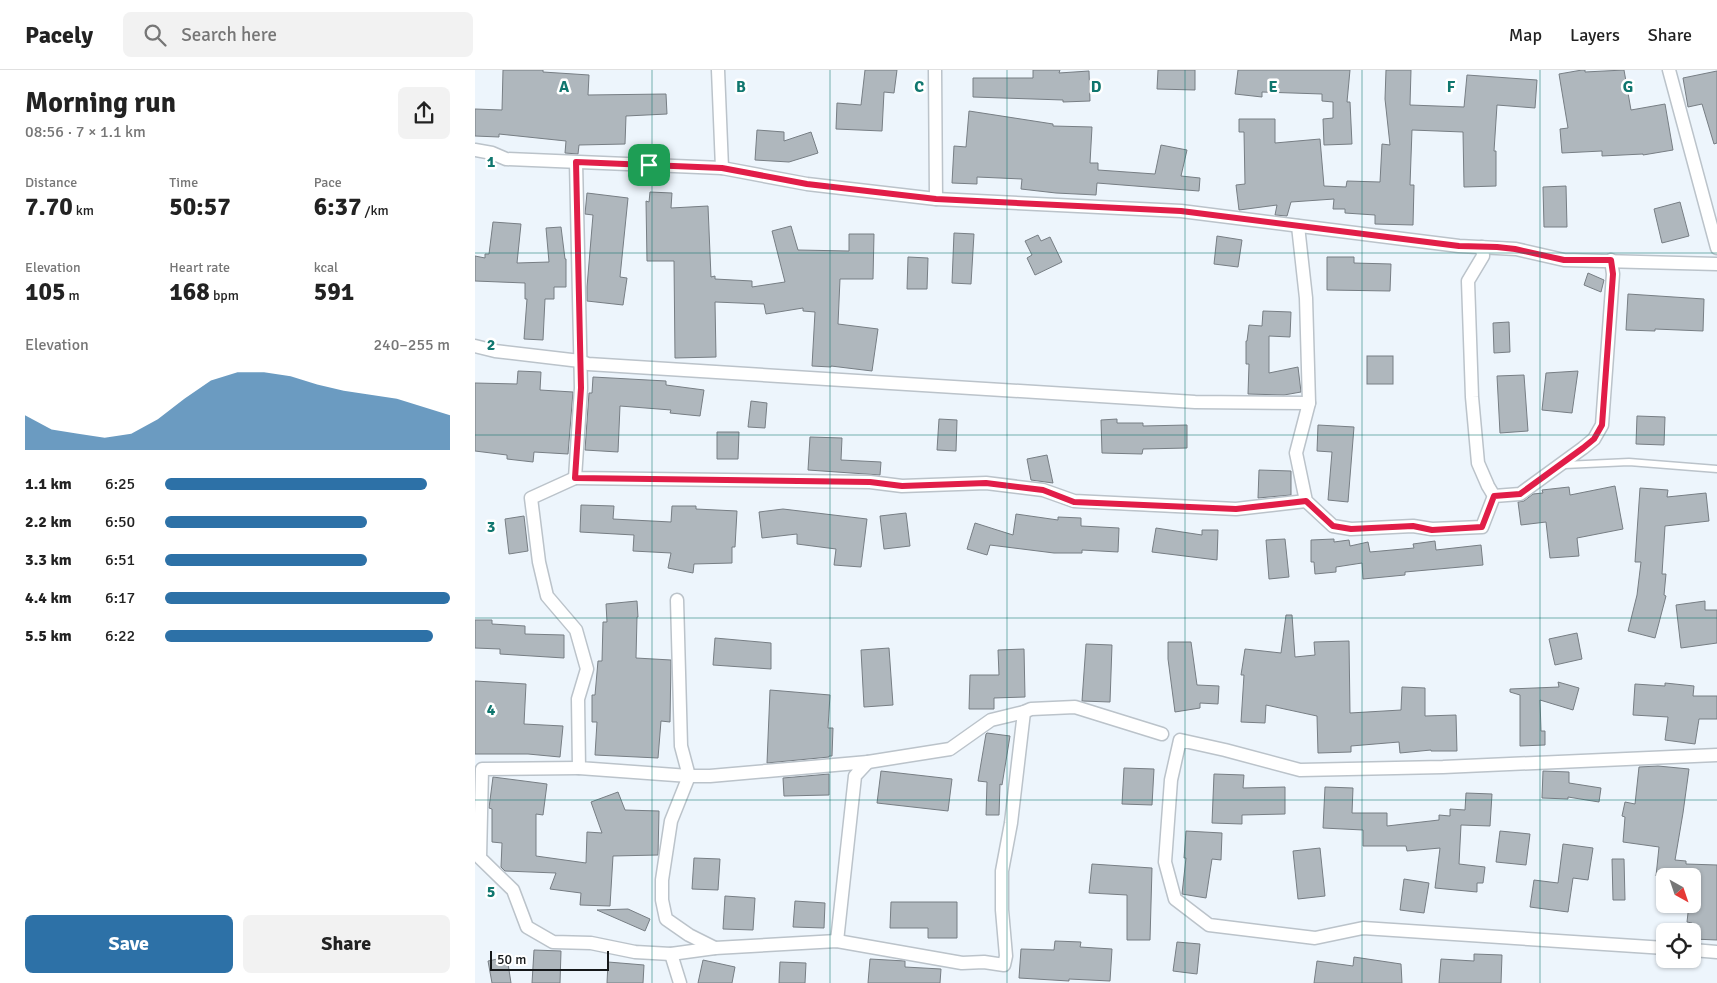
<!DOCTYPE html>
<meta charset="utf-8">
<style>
:root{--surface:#fff;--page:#f2f2f2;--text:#222;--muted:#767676;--line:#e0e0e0;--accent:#2d71a7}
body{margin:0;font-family:Signika,sans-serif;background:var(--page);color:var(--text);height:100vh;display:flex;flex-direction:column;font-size:19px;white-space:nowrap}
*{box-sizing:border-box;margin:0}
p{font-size:16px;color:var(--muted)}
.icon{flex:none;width:28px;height:28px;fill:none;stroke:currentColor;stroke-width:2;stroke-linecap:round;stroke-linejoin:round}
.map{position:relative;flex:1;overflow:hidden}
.details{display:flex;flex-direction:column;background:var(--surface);width:475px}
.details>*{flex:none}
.needle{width:32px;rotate:140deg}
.buttons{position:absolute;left:1181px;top:798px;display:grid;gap:10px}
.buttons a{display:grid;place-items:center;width:45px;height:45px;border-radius:8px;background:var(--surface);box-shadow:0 1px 4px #0004;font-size:25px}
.scale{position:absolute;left:15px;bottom:12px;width:119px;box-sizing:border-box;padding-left:5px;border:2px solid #15181a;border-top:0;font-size:14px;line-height:18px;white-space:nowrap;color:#15181a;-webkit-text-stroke:4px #fff;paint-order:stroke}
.pin{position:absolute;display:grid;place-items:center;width:42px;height:42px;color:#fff;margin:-21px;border-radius:10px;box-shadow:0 2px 8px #0006}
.round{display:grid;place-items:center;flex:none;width:52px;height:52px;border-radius:8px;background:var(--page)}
.headline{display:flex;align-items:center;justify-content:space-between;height:85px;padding:0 25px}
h1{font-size:28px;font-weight:800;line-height:38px}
.metrics{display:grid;grid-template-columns:repeat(3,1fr);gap:8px;height:85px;padding:5px 25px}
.metrics div{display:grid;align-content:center}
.metrics b{font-size:25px;font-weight:800}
.metrics small{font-size:14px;font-weight:400}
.metrics p{font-size:14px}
.chart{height:140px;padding:10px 25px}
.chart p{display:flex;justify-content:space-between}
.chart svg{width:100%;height:90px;margin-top:5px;fill:var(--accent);opacity:.7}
.button{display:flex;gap:10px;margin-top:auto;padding:10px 25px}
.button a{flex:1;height:58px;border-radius:8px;background:var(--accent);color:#fff;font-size:20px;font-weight:800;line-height:58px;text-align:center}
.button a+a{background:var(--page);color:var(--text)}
ul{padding:0 25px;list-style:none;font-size:16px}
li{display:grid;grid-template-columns:80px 60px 1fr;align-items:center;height:38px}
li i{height:12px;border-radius:6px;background:var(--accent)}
header{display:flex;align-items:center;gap:30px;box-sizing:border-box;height:70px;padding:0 25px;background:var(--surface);border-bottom:1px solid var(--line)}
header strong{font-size:24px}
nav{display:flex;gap:28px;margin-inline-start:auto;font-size:18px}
.search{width:350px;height:45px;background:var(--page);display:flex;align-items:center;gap:12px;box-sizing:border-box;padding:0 18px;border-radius:8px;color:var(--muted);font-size:19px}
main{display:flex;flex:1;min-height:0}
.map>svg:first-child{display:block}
.building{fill:#afb7bd;stroke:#777e84}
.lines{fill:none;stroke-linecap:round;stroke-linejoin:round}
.lane-casing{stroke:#bbc3ca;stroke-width:9}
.street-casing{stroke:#bbc3ca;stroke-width:15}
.lane{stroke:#fff;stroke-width:6}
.street{stroke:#fff;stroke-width:12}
.route-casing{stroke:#fff;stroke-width:10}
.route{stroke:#e11d48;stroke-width:6}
.grid{fill:none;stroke:#0f766e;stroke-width:1;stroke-opacity:0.55}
.grid-label{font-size:16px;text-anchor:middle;font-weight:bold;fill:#0f766e;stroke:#fff;stroke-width:5;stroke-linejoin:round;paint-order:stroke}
</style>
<header>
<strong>Pacely</strong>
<div class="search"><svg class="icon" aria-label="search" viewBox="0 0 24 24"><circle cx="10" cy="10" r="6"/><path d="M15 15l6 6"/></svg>Search here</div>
<nav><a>Map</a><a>Layers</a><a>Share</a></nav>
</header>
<main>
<section class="details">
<div class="headline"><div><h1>Morning run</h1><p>08:56 · 7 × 1.1 km</p></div><a class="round"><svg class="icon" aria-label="share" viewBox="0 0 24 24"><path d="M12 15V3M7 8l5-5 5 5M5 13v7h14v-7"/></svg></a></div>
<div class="metrics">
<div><p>Distance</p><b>7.70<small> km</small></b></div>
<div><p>Time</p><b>50:57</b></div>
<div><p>Pace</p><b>6:37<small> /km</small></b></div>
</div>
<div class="metrics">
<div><p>Elevation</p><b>105<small> m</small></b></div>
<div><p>Heart rate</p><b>168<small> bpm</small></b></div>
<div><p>kcal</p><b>591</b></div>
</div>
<div class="chart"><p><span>Elevation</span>240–255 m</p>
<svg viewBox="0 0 160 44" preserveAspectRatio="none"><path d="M0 44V27L10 34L20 36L30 38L40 36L50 29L60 19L70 10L80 6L90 6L100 8L110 12L120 15L130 17L140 19L150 23L160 27V44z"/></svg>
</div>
<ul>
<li><b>1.1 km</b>6:25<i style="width:92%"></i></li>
<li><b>2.2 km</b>6:50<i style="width:71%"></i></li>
<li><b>3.3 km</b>6:51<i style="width:71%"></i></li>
<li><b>4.4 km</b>6:17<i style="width:100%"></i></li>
<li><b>5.5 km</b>6:22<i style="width:94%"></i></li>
</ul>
<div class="button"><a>Save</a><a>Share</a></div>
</section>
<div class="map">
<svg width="1242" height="913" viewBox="0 0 1242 913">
<rect width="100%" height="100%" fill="#edf5fc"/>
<!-- building -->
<g class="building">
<polygon points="28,0 68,0 68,2 114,5 113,25 191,24 192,44 151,46 150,74 104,75 103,84 90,83 91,71 24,64 24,67 0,66 0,39 27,40"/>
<polygon points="390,0 422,0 419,23 409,22 407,61 361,59 362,33 386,35"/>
<polygon points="558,0 585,0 584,3 614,1 615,31 588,32 588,30 498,27 498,8 558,8"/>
<polygon points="683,0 720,0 720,20 682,19"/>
<polygon points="763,0 875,0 872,32 875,32 877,74 849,75 848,49 858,48 858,32 847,31 847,24 787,22 787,27 760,24"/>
<polygon points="911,0 936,0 935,35 989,37 992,5 1062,10 1060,38 1022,35 1019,81 1021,81 1021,116 989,117 988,62 937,60 935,115 939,115 938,155 900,154 900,145 870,143 870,139 858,139 859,129 816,132 812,146 800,145 802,135 764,140 761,115 770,114 769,62 764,62 764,49 800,49 800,73 845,69 849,116 871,117 872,111 905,112 907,74 915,75 910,29"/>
<polygon points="1107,0 1110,0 1110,2 1149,0 1156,40 1190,34 1198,80 1168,85 1168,84 1127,86 1127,81 1087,83 1085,59 1093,58 1084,4"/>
<polygon points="1242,1 1242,73 1239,74 1227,34 1213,37 1208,8"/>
<polygon points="494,41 578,54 578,56 617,57 615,93 623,93 623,100 680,104 686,75 712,80 706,106 725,108 724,121 622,113 621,125 581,123 546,119 547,109 502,107 502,114 477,113 479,76 491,77"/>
<polygon points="282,60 309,62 309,71 336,62 343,83 314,92 280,90"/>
<polygon points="1091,116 1092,157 1069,157 1068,117"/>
<polygon points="175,122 197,123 196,138 233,136 236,207 240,206 240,209 277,211 277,217 310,212 297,161 316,156 323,180 374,181 374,164 399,164 398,209 365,209 363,254 403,259 397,301 356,296 356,297 337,296 340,242 328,241 328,238 291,244 289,234 240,232 241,287 200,288 199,191 172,191 171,131 174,132"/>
<polygon points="112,123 153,128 145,207 152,208 148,235 112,231 112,217 118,145 110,144"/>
<polygon points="1205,132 1214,166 1187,173 1179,139"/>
<polygon points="18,152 46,154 42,193 74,192 71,158 86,157 90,189 91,189 91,217 79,217 79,229 70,229 68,270 49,269 52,229 50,229 50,213 0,211 0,186 10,188 10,184 14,184"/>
<polygon points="479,163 499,164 496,214 477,213"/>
<polygon points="563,165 566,171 575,167 587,192 560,205 552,188 557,185 550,171"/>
<polygon points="742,166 767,170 763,197 739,194"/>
<polygon points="433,187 453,188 452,219 432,219"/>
<polygon points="852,187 879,187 879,193 916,194 915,221 852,220"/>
<polygon points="1113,203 1129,210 1126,222 1109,215"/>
<polygon points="1153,224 1229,229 1228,261 1180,259 1180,261 1151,260"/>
<polygon points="788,241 816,242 815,267 794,266 794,303 823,297 826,322 809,325 773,324 774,294 771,294 771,271 772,271 774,255 787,256"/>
<polygon points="1034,252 1035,282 1019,283 1018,253"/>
<rect x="892" y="286" width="26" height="28"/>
<polygon points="43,301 66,302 65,320 98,322 93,384 59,382 58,392 32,389 32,385 0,381 0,313 42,314"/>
<polygon points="1103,301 1097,343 1067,340 1071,303"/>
<polygon points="1049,305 1053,361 1025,363 1022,306"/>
<polygon points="118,307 191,311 191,315 229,320 225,346 195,343 196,340 145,336 143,382 110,380 114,323 117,323"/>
<polygon points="276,331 292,333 290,358 273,357"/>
<polygon points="1162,346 1190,347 1189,375 1161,374"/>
<polygon points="464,349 482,350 481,381 462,380"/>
<polygon points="642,349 642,353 668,353 668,356 712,355 712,378 668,379 667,384 627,383 626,350"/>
<polygon points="843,355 879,357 873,432 853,430 857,382 842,381"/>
<polygon points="242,362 264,362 263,389 242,389"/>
<polygon points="335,367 367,368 366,390 406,392 405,405 333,400"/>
<polygon points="572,385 578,413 556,410 552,389"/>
<polygon points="784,400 816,401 816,425 783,428"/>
<polygon points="1140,416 1148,459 1102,468 1104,486 1075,488 1071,452 1046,455 1043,432 1049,431 1058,424 1068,423 1067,420 1094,417 1095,425"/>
<polygon points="1165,418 1193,420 1192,427 1231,423 1234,451 1190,456 1187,504 1191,504 1189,525 1191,526 1180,568 1153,561 1162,525 1166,492 1160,492"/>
<polygon points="106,435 139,436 138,449 196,452 197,436 221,436 221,439 262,441 260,477 257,477 257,493 219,494 218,503 193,498 196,483 158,481 159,465 105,462"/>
<polygon points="308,439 392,449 386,497 359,495 361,479 322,474 322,464 287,468 284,442"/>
<polygon points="431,443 435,476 409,479 405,446"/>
<polygon points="541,444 583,450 583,447 606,448 606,456 644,458 643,482 607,480 607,483 579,483 515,475 512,485 492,479 500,453 538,465"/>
<polygon points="49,446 53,481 34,484 30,449"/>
<polygon points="681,458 727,465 727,460 743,460 742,490 677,482"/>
<polygon points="810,469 814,507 794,509 791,470"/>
<polygon points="859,469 859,472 874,470 875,476 893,472 895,482 939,478 938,474 960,471 961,480 1006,475 1008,495 930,502 930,505 888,509 887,493 861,497 861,502 840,504 839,492 836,492 836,470"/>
<polygon points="162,531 163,547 162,547 161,588 196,590 195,652 186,651 183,688 120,685 122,652 117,652 117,625 120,625 123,591 127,591 128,552 132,552 131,534"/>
<polygon points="1230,531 1230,540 1242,540 1242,573 1206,578 1201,535"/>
<polygon points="811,545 817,545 820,587 840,585 839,572 874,571 875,643 926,640 927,617 950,618 950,646 981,645 982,681 956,681 956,680 925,683 924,672 876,676 876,682 843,683 842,646 791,635 790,653 766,652 769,605 766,605 770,579 806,583"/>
<polygon points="0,550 17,550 17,554 50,556 50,564 89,565 89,588 25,584 25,579 0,578"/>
<polygon points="1102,563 1107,589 1080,595 1074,569"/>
<polygon points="240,568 296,573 296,599 238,595"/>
<polygon points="693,572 716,572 722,615 744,616 743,634 725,633 725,638 700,642 693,589"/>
<polygon points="611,574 637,575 635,632 607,631"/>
<polygon points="414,578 418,635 389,637 386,580"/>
<polygon points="549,579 550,627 519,628 519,639 494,639 495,605 524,605 523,580"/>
<polygon points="0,611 51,614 49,654 88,656 85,687 53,684 0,684"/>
<polygon points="1083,612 1104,618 1098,640 1065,630 1066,661 1070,661 1070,675 1045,676 1045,625 1035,622 1035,619 1084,617"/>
<polygon points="1190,613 1219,616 1218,626 1242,626 1242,649 1224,649 1220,674 1190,670 1193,647 1158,645 1160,614 1190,616"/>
<polygon points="295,620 355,625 353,658 358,658 357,686 354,686 354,687 292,693"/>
<polygon points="512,663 535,666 527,715 525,714 524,745 511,745 512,712 503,711 511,664"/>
<polygon points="1183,696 1214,699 1208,743 1200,790 1211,791 1211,794 1242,795 1242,870 1218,869 1217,853 1212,852 1214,834 1218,834 1218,806 1181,806 1184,777 1148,772 1150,747 1147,746 1150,732 1160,734 1164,697"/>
<polygon points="649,698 679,699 677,735 647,734"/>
<polygon points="406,701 477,709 473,741 402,733"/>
<polygon points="1068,701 1094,702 1094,713 1126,718 1124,732 1093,727 1093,729 1067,728"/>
<polygon points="354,704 354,725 309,726 308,708"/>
<polygon points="739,704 769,705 768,718 810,717 810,744 767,745 767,754 737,753"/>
<polygon points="18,707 72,714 68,745 61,744 61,786 111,793 112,762 127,763 116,732 143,722 150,740 184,741 183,785 138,786 135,836 105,835 106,823 75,819 81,803 30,801 26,797 27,773 17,772 17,739 14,738"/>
<polygon points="850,717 878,718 877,743 912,743 912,756 964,750 964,745 975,746 975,739 990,740 991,723 1017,724 1015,756 986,755 984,794 1010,797 1008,813 1002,813 1002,822 960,818 965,778 932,781 931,776 888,776 888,760 848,758"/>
<polygon points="711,761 747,763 746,790 737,789 731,828 707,824 711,788 709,788"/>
<polygon points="1025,761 1055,764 1051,795 1021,792"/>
<polygon points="1088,774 1118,778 1113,810 1098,808 1093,842 1055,837 1059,810 1083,813"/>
<polygon points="845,778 850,826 823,829 818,781"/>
<polygon points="219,788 245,789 243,820 217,819"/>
<polygon points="1137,789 1149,789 1150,830 1138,830"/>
<polygon points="617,794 677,798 675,870 652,870 652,825 614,823"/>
<polygon points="929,809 954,813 949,843 925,840"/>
<polygon points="250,826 280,828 278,860 248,859"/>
<polygon points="320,831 350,833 349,858 318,857"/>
<polygon points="416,832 482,832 482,868 453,868 453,858 415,858"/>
<polygon points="153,839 175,849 170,861 122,840"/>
<polygon points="580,871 606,872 605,877 637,879 635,911 594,909 594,911 544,908 546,879 579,880"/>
<polygon points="702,872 725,874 722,904 698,901"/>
<polygon points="59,880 86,881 85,913 57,913"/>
<polygon points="999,884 1027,885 1026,913 964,913 966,889 999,891"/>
<polygon points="32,887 36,913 17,913 13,891"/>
<polygon points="879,887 926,894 927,913 839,913 842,891 878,896"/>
<polygon points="395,889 430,891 430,897 466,899 465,913 393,913"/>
<polygon points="228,890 260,897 257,913 223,913"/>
<polygon points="133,892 169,895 168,913 132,913"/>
<polygon points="305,892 331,893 330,913 304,913"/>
</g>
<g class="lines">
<!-- lane casing -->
<g class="lane-casing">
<polyline id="lane" points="1089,395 1154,392 1242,399"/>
</g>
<!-- street casing -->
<g class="street-casing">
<g id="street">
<polyline points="243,0 247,98"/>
<polyline points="460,0 461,129"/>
<polyline points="1194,0 1242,178"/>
<polyline points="0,80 17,83 31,89 247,98 332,114 461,129 706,141 984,176 1041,179 1089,190 1242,194"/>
<polyline points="101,92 106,318 100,408 395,412 427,416 511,413 568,420 599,431 761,439 831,431"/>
<polyline points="823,156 831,228 834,333 821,383 831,431 858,456 876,459 938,456 957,459 1007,457 1019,426 1045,424 1108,378 1119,369 1127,355 1138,204 1136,190"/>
<polyline points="1007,177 1008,186 993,211 997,327 1003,393 1013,416 1019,426"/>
<polyline points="0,276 20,281 105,291 113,294 720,332 834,333"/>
<polyline points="100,408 56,428 64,492 72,526 101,560 112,599 103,629 104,698 214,706 235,706 393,692 380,706 362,871"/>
<polyline points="202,530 206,676 214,706 196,751 187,810 187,830 191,849 214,865 240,878"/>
<polyline points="393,692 475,679 516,650 549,642 556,639 600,637 687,664"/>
<polyline points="104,698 7,699 5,788 38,820 52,857 78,872 116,873 160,882 196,884 240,878 362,871 487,893 509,892 529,895 531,886 527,840 527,801 536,753 549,642"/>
<polyline points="1190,878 888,858 840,868 734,855 700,829 690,792 696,710 705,670 750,680 825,700 968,697 1242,685"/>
<polyline points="1218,880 1242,882"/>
<polyline points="196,884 205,913"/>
</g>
</g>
<!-- lane -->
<use href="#lane" class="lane"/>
<!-- street -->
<use href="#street" class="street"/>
</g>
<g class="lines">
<!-- route casing -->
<g class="route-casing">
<polygon id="route" points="101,92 247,98 332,114 461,129 706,141 984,176 1022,177 1040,179 1089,190 1136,190 1138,204 1127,355 1119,369 1108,378 1045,424 1019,426 1007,457 957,460 938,456 876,459 858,456 831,431 761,439 599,432 568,420 511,413 427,416 395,412 100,408 106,318"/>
</g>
<!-- route -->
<use href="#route" class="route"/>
</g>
<!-- grid -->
<path class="grid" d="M177,0V913M355,0V913M532,0V913M710,0V913M887,0V913M1065,0V913M0,183H1242M0,365H1242M0,548H1242M0,730H1242"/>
<g class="grid-label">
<text x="89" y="22">A</text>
<text x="266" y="22">B</text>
<text x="444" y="22">C</text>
<text x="621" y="22">D</text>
<text x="798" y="22">E</text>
<text x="976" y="22">F</text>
<text x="1153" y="22">G</text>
<text x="16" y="97">1</text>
<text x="16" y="280">2</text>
<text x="16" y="462">3</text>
<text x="16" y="645">4</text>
<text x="16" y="827">5</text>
</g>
</svg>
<div class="buttons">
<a><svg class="needle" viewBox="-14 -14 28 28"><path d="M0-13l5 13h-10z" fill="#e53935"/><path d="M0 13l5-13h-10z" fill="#767676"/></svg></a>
<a><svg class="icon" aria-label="locate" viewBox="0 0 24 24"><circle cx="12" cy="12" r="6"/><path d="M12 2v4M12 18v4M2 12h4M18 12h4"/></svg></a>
</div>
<div class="scale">50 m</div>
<div class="pin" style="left:174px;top:95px;background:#1e9e55"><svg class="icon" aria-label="arrive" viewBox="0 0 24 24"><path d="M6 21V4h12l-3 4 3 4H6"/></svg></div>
</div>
</main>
